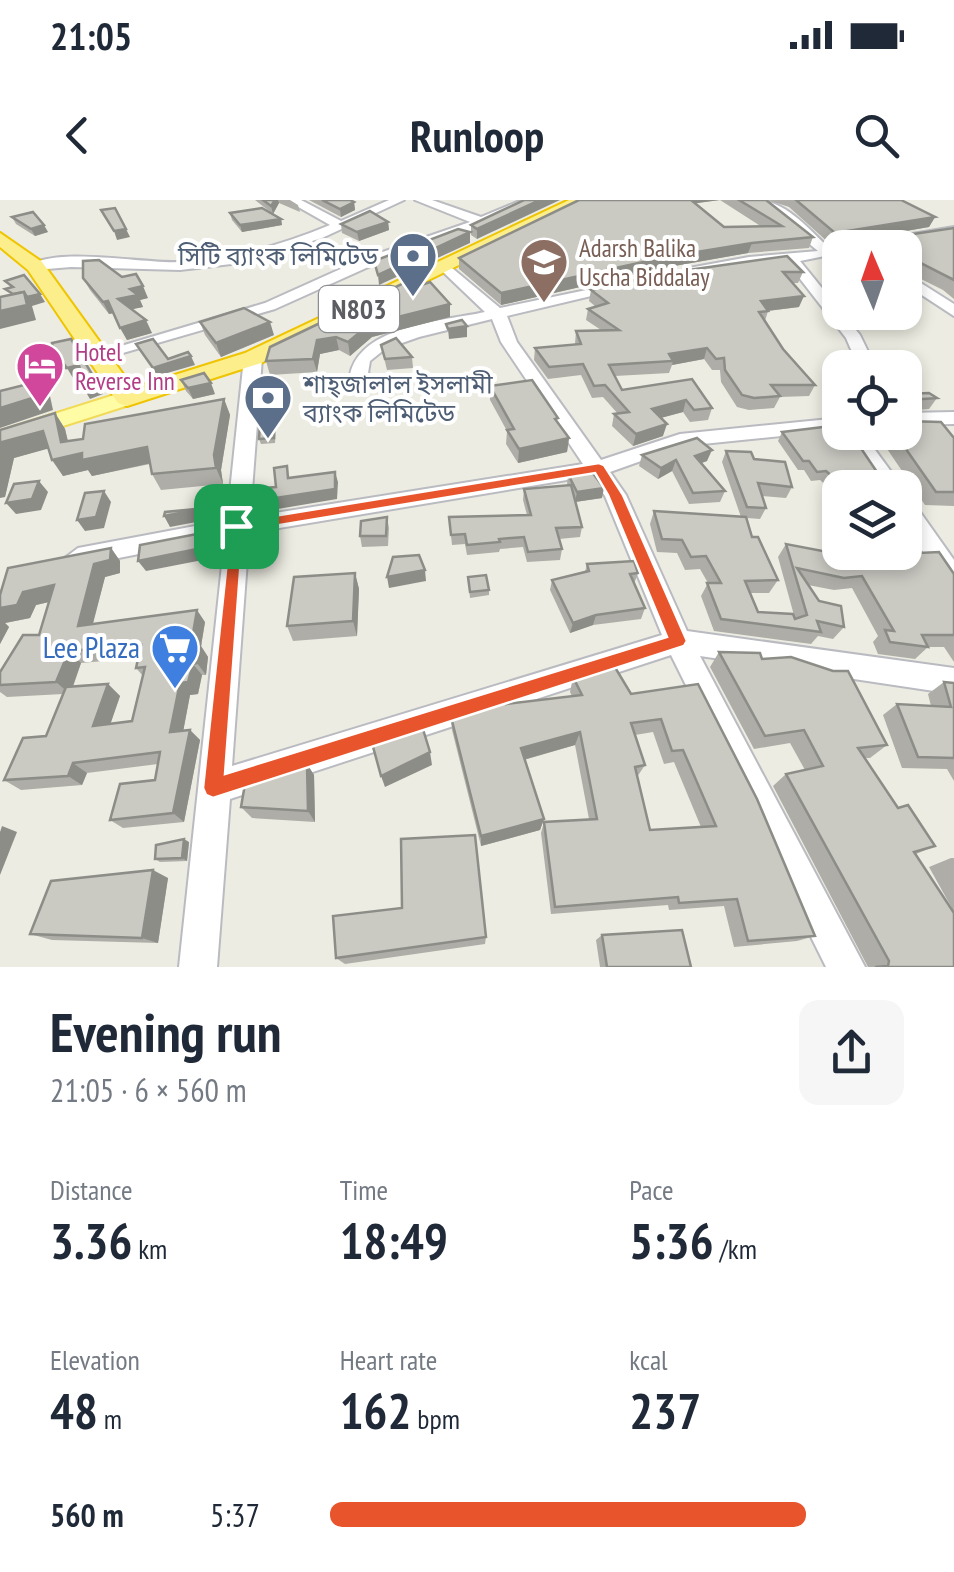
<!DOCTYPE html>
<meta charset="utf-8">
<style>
:root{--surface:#fff;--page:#f6f6f7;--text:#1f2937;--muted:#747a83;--accent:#e8552d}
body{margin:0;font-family:"PT Sans Narrow","Noto Sans Bengali",sans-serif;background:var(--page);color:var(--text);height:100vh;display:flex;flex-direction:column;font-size:38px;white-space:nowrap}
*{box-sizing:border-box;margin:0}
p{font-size:32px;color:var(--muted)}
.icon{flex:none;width:55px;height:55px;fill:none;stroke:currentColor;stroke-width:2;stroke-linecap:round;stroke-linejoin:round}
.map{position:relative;height:767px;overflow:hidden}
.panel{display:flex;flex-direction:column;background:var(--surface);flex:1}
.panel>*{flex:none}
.needle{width:65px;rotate:358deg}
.tools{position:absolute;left:822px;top:30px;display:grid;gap:20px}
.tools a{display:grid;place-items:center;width:100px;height:100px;border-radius:20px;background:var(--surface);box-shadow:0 5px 15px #0003;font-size:50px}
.pin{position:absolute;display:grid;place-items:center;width:85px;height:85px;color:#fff;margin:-42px;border-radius:20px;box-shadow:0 5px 15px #0006}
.round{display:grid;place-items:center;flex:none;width:105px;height:105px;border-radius:20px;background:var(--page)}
.summary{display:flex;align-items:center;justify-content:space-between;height:170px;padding:0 50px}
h1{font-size:55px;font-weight:800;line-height:75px}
.figures{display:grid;grid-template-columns:repeat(3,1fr);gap:15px;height:170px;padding:10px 50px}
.figures div{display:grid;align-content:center}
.figures b{font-size:50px;font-weight:800}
.figures small{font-size:28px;font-weight:400}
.figures p{font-size:28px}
ul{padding:0 50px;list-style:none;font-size:32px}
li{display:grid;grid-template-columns:160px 120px 1fr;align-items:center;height:75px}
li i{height:25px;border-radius:12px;background:var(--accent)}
.status{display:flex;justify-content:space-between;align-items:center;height:70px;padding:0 50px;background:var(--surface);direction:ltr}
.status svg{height:28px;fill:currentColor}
header{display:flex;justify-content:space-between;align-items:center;height:130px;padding:0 50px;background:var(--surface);font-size:45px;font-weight:800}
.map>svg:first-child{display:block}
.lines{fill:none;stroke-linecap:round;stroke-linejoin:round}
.minor-casing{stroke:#babbc1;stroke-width:4}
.major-casing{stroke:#f1da58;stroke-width:4}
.highway-casing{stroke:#efc401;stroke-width:4}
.minor{fill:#fff;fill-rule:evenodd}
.major{fill:#fffca6;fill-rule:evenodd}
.highway{fill:#fcee8a;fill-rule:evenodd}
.wall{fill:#aeada7;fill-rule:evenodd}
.shaded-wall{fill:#8d8d88}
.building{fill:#cac9c2;stroke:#8d8d88;stroke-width:2.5;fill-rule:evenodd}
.route{fill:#e8552d;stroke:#fff;stroke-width:2.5;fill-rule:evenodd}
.labels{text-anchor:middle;stroke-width:8;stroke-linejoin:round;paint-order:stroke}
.far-education-label{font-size:25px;fill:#785e54;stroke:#fff;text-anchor:start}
.far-service-label{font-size:25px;fill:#4e5e75;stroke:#fff;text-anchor:end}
.far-hotel-label{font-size:25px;fill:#b23c85;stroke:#fff;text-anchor:start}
.shield{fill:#fff;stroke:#8c8e92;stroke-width:2.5}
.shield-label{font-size:28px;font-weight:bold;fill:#5b5d63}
.shop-label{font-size:30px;fill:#366cbe;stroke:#fff;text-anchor:end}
</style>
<div class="status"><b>21:05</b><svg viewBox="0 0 49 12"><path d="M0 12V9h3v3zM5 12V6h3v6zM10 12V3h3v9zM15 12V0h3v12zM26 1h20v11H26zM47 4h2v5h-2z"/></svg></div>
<header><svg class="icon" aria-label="back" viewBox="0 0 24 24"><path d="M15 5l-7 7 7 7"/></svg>Runloop<svg class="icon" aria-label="search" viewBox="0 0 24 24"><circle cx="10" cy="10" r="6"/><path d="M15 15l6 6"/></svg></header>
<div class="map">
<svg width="954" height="767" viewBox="0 0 954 767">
<rect width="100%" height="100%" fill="#edece2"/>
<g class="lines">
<!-- minor casing -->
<g class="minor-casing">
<g id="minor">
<path d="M286,0H301L341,21L389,0H404L322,38L240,63L180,70L71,67L35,70L28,66C59,46 142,64 181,62C233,59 282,45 330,25Z"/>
<polygon points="415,0 432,0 481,17 522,0 538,0 466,33 375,64 275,109 109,157 101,152 265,103 365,58 470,22"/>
<path d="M756,0C785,0 809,29 829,48L954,27V35L874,48H840V53L800,61L860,135L876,168H859L846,138L787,62L689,74V68L749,57L818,51Z"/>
<path d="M446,63L500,108L625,82V88L507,116L517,142L601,260L680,234L840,218V230L683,246L610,272L626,295L687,431L954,468V494L700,456L865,767H826L671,455L230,599L217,767H179L225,337L78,366L66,357L78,348L227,320L244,158L253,153L262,158L250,317L583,264L501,142L492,119L419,137L385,149L370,161L368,173L379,182L376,186H364L350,175C360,125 444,121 485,112L441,70V64ZM591,276L605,296L662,435L232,566L249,333Z"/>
<polygon points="905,73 954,104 954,116 905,84"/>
<polygon points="954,212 954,224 905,225 905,213"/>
<polygon points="843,232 862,232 903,288 880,288"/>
<polygon points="905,299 913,302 954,360 954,389 945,386 905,324"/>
</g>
</g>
<!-- major casing -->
<g class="major-casing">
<polygon id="major" points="127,191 138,198 135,203 0,246 0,231"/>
</g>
<!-- highway casing -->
<g class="highway-casing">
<polygon id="highway" points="569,0 590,0 261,163 127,206 118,203 28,70 0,47 0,33 42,62 133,188 245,153"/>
</g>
<!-- minor -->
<use href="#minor" class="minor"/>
<!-- major -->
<use href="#major" class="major"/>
<!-- highway -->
<use href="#highway" class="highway"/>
</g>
<!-- wall -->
<g class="wall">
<polygon points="255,0 290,0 298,5 300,12 279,3 273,14"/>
<polygon points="309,0 350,0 354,2 355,10 341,17"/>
<polygon points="524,0 477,39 471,35 471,25"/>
<path d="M579,0H766L813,37L809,48L748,53L663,68L501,105L459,69V58ZM720,0L762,27H724L695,3Z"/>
<polygon points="768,0 901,0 935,17 929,27 830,44 789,7"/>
<polygon points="230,13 281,19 282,25 242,32 232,20"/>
<polygon points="12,17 48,32 35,36 16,24"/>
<polygon points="388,22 389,30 359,41 342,33 341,24"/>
<polygon points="954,28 954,99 943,90 905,71 905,48 869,48 873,40"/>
<polygon points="803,72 798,83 792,83 799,107 768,111 765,121 783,149 815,185 809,196 780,197 774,208 749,210 737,207 721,182 720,170 712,170 704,159 672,165 669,173 615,176 622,190 692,179 712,208 708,220 690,222 683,212 661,218 663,236 633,246 612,226 614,214 618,214 603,197 592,198 581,175 548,179 534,160 535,148 575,144 576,131 601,130 586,120 588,109 596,107 589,101 591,90 667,73"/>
<polygon points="83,78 148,98 140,100 143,107 132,109 152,133 127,140 114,113 109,114 90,90"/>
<polygon points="385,92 450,104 450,117 372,137 350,156 339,150 320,154 317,172 270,175 266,161 387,105"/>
<polygon points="200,122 274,135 221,157 205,135"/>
<polygon points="381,145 412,157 413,168 387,170"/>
<polygon points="181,180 215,194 193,199 186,191"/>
<polygon points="490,186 558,222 569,238 567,252 518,263 506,244 507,231 490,200"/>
<polygon points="905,194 937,198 929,209 905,211"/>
<polygon points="224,199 230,215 221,270 223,284 161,290 152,274 150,264 92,276 88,270 63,276 48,248 14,258 5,297 0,230 55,213 65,229 68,241 83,239"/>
<polygon points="274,220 276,226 275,243 261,244 259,239"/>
<polygon points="840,225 883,281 890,283 887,288 871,288 868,284 860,288 840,288 840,290 832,291 820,280 811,281 804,270 798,270 778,241 782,232"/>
<polygon points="878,232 905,232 954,238 954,306 925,305 877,234"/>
<polygon points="726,251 754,259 792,287 786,298 762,296 766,308 760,319 747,318 752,337 778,380 769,393 750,393 758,412 795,419 778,357 786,344 844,355 845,352 896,352 898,354 954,374 954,462 944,447 928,447 915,459 878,454 873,442 878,436 852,388 834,390 808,385 819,401 844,427 833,439 818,436 811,444 714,431 701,396 708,383 700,369 685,370 677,353 657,352 650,324 654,311 741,317 722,262"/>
<polygon points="642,255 707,261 701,263 725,291 720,302 689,304 672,271 658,279 639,266"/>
<polygon points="568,274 602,298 575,302 582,327 580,337 559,339 562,349 560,360 527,362 523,347 500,349 499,352 467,355 465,344 452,345 449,317 527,315 523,300 524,289 567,285"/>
<polygon points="387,317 389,328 388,346 362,347 360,336"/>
<path d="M111,348L120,361V373L105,377L93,424L205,422L201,446L208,457L206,475H202L198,494L190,495L183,531L190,530L200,540L184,622L123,628L110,620L155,580L158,564L87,573L82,585L21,590L4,580L46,536L63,494L7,497L0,492V472L39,435L49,402L36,405L30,418L5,423L9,427L0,444V395ZM138,458L136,468L143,476L132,521L110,524L120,496L108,484L73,487L81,463Z"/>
<polygon points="587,364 638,373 634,384 645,408 641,419 593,425 570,433 550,390 552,380 585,372"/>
<polygon points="355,373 359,389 357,436 293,441 287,426"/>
<polygon points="468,377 489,390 489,395 470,398"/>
<polygon points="719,452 762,459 887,545 870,558 865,558 898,608 935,646 916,654 954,767 868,767 773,586 786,574 805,570 790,543 754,549 710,467"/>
<path d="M573,477L631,494L698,484L815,736L797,741L734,747L724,706L669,710L668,705L551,714L541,633L544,622L589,619L575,545L524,560L544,619L540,630L481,646L452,530L451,517L506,504L572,496L570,492ZM653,532L664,564L674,562L701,627L650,630L637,577L645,565L635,535Z"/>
<polygon points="944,482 954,483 954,581 947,569 902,568 883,515 897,504 931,506 928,494"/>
<polygon points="307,564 314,575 315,622 252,618 241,607"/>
<polygon points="189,642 187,661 160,662 155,659"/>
<polygon points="951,658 954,658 954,712 929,667"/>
<polygon points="168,678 158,743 52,740 30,734"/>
<polygon points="602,735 691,767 600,767 596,740"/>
<polygon points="486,737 485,744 345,764 336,758"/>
</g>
<!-- shaded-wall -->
<g class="shaded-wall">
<polygon points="275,0 278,0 279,3 273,14 271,6"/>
<polygon points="540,0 560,0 477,39 477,29"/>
<polygon points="684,0 720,0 683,5"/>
<polygon points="354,2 355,10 341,17 340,9"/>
<polygon points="935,17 929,27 830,44 835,33"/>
<polygon points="281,19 282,25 242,32 240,25"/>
<polygon points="388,22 389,30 359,41 357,32"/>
<polygon points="44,25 48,32 35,36 31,29"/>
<polygon points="126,29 130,37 117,40 114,31"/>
<polygon points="470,32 470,43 379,85 378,75"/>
<polygon points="752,43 748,53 663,68 501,105 501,93 666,57"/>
<polygon points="143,86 148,98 140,100 143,107 124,111 118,99 130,89"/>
<polygon points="24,92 40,94 45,102 32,106 36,120 0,129 0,111"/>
<polygon points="804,96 799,107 757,112 761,101"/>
<polygon points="108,101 114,113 109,114 103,102"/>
<polygon points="450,104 450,117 372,137 350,156 348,142 370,124"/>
<polygon points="146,120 152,133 127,140 120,128"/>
<polygon points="270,122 274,135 221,157 216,143"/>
<polygon points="467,126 467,137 449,139 448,129"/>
<polygon points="336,137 339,150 320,154 317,172 313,159 317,140"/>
<polygon points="707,148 704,159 672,165 673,161 669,154"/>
<polygon points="191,156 195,165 157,176 153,168"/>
<polygon points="60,159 67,169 61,170 55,160"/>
<polygon points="79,165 85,175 73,178 67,168"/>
<polygon points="40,181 50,196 53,210 0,228 0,208"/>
<polygon points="211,183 215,194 193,199 188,188"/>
<polygon points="98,184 103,194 90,199 84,189"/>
<polygon points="224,199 230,215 221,270 223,284 216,268 214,255"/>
<polygon points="686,200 683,212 649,221 652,209"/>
<polygon points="55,213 65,229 71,255 82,253 147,247 156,262 92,276 88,270 63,276 52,260 61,242"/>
<polygon points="667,224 663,236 633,246 636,234"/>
<polygon points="43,231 54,247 14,258 5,297 0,298 0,248 2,242"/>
<polygon points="569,238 567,252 518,263 519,249"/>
<polygon points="712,250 707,261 691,267 695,256"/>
<polygon points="676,260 672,271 658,279 661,268"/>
<polygon points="335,272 338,282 337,299 254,313 250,302"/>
<polygon points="875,275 868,284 860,288 849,288 851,284"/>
<polygon points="845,280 839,289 832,291 838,281"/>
<polygon points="39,281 48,292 41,310 16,314 6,303"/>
<polygon points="604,288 602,298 575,302 577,292"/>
<polygon points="104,291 111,302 104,328 85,331 77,320"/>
<polygon points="206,308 212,319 170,327 164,316"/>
<polygon points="207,332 213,343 213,358 146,371 138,361"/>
<polygon points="111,348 120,361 120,373 105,377 89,438 78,426 94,364"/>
<polygon points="425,370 426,381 389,388 387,377"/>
<polygon points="355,373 359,389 357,436 353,421"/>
<polygon points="54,385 66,398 36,405 30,418 5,423 9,427 0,444 0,408 23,392"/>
<polygon points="197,410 205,422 201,446 208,457 206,475 197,463 191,445"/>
<polygon points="596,415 593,425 570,433 573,423"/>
<polygon points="69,451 81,463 70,494 56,482"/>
<polygon points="193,464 202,475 198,494 190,495 181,543 170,532 180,483"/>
<polygon points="108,484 120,496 106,537 93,526"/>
<polygon points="190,530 200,540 184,622 173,613"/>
<polygon points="580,532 575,545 519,561 521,548"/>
<polygon points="430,552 432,565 385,587 381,576"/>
<polygon points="73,563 87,573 82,585 68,576"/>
<polygon points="307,564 314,575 315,622 308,611"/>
<polygon points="544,619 540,630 481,646 481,636"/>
<polygon points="2,626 17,632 0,675 0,632"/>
<polygon points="184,639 189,642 187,661 182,658"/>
<polygon points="153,670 168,678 158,743 142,738"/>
</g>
<!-- building -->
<g class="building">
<polygon points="263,0 275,0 271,6"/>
<polygon points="322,0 350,0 354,2 340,9"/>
<polygon points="524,0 540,0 477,29 471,25"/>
<polygon points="579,0 691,0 724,27 782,26 739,0 766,0 813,37 752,43 666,57 501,93 459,58"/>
<polygon points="796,0 901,0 935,17 835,33"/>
<polygon points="115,8 126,29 114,31 101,10"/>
<polygon points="262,8 281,19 240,25 230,13"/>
<polygon points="370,11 388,22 357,32 341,24"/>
<polygon points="33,12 44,25 31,29 12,17"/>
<polygon points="954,28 954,80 905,55 905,48 889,48 873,40"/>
<polygon points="458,29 470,32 378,75 374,61"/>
<polygon points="787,56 803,72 783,72 804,96 761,101 768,111 759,112 783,149 815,185 771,185 780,196 754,198 742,195 725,170 724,158 716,159 707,148 669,154 673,161 609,165 622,190 692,179 712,208 694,210 686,200 652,209 667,224 636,234 614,214 629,212 605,185 594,186 583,164 549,167 535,148 581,144 576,131 619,130 588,109 608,103 591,90 667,73"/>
<polygon points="99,60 122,77 136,74 143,86 130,89 138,95 118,99 146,120 120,128 108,101 103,102 83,78 83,61"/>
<polygon points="24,75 40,94 27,97 24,92 13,94 5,89 13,87 5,81"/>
<polygon points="410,80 422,85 430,82 450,104 370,124 348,142 336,137 317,140 313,159 266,161 270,147 341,113 354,119 371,112 370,106 373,111 396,100 385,92"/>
<polygon points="24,92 27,105 0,111 0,97"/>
<polygon points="244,108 270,122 216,143 200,122"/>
<polygon points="462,120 467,126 448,129 446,124"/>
<polygon points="396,138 412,157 385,159 381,145"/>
<polygon points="71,139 98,184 84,189 79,165 67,168 60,159 55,160 52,143"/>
<polygon points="153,139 168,159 188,152 191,156 153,168 136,144"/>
<polygon points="204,173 211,183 188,188 181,180"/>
<polygon points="532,180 558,218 555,219 569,238 519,249 507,230 514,229 490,186"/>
<polygon points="40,181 42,195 0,208 0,191"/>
<polygon points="929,193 937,198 909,200 905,196 905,194"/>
<polygon points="224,199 214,255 216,268 152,274 147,247 82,260 82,253 52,260 43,231 2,242 0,248 0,230 55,213 61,242 83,239 85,224"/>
<polygon points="274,220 274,238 259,239 260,222"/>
<polygon points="905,221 941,222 954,238 954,292 936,292 894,232 905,232"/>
<polygon points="840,225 840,232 850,232 883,281 890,283 881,283 875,275 851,284 845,280 838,281 826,271 817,272 809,261 803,261 782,232"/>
<polygon points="697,238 712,250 695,256 725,291 693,293 676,260 661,268 642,255"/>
<polygon points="726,251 751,252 754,259 785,262 792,287 758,283 766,308 747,307"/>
<polygon points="287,266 288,278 335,272 335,289 250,302 252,289 276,287 274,268"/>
<polygon points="592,272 604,288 577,292 568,274"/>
<polygon points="39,281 32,299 6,303 14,284"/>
<polygon points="571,285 582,327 556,328 562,349 528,352 524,337 499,339 500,342 467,345 465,334 451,335 449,317 531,315 524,289"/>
<polygon points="104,291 96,317 77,320 85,293"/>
<polygon points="206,308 164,316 165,312"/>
<polygon points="654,311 746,317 752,337 758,337 778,380 745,381 758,412 793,414 795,419 807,415 786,344 854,357 851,352 896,352 898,354 939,352 954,374 954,435 922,435 928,447 890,442 885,430 894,431 862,376 844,378 797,368 819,401 841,406 844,427 817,421 821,432 721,419 707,383 721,383 706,356 691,357 682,340 662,339"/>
<polygon points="387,317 386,336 360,336 361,321"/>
<polygon points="207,332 207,347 138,361 140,345"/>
<polygon points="111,348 110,360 94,364 78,426 197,410 191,445 200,445 197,463 193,464 188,482 180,483 170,532 190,530 173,613 110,620 120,584 155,580 160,552 73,563 68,576 4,580 23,538 46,536 66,487 108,484 93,526 132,521 145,467 136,468 141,445 69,451 56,482 0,485 0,472 23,435 39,435 54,385 23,392 17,405 0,408 0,395 8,368"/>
<polygon points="419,355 425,370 387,377 393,357"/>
<polygon points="634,361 638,373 630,374 645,408 596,415 573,423 552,380 589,371 587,364"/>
<polygon points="355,373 353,421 287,426 294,377"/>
<polygon points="486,375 489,390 470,392 468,377"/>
<polygon points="719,452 760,453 762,459 791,457 833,471 848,471 887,545 858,548 898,608 908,605 935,646 914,652 954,713 954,767 875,767 888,766 889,761 786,574 823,566 804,530 765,536"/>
<path d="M613,464L631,494L698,484L757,599L815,736L748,741L737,699L679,703L678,697L555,707L544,622L597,619L580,532L521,548L544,619L481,636L451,517L505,499L506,504L582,495L573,477ZM661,519L672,551L683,550L716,626L650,630L635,567L645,565L631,523Z"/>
<polygon points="944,482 954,483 954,558 918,557 897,504 951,507"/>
<polygon points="422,526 430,552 381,576 372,543"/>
<polygon points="307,564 308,611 241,607 245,584"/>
<polygon points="475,635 486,737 336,758 333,716 402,708 401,639"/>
<polygon points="184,639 182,658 155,659 156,645"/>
<polygon points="153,670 142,738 30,734 51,681"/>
<polygon points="682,730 691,767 607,767 602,735"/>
</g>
<!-- route -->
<path class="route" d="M599,263L604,265L623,295L687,441L684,446L213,598L206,595L203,588L231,323ZM595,273L608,295L667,437L225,574L243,331Z"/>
<!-- icons -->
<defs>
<g id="bank-pin" transform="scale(2.5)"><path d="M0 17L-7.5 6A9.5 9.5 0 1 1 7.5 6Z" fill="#5c6f8a" stroke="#fff"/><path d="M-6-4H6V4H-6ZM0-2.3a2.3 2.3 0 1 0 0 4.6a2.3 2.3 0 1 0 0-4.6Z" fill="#fff"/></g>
<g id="school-pin" transform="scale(2.5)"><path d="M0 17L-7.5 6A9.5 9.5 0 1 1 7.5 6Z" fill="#8d6e63" stroke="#fff"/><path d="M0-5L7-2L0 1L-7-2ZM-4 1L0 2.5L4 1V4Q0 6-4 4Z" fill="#fff"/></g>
<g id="hotel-pin" transform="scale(2.5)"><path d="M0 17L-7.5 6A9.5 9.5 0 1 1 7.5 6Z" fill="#d1479c" stroke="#fff"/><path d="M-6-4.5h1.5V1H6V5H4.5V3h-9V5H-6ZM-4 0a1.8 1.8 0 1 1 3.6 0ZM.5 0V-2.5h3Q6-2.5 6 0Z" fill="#fff"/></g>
<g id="supermarket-pin" transform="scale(2.5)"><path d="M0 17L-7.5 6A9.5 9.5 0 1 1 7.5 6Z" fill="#3f7fe0" stroke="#fff"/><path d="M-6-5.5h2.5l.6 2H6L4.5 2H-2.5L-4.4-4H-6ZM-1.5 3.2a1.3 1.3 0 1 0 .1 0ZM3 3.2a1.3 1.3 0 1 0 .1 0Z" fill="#fff"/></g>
</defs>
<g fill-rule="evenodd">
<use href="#bank-pin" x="413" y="56"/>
<use href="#school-pin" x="544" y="62"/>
<use href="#hotel-pin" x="40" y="166"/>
<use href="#bank-pin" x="268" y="198"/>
<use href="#supermarket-pin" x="175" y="448"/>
</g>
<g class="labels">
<!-- far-education labels -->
<g class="far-education-label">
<text x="579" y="57">Adarsh Balika<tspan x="579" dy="29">Uscha Biddalay</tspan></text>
</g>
<!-- far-service labels -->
<g class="far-service-label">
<text x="378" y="65">সিটি ব্যাংক লিমিটেড</text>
<text x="303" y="193" text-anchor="start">শাহ্জালাল ইসলামী<tspan x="303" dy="29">ব্যাংক লিমিটেড</tspan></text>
</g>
<!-- far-hotel labels -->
<g class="far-hotel-label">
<text x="75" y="161">Hotel<tspan x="75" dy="29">Reverse Inn</tspan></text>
</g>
<!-- shield labels -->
<rect class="shield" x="319" y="86" width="80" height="46" rx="8"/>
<g class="shield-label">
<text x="359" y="119">N803</text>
</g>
<!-- shop labels -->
<g class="shop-label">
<text x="140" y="458">Lee Plaza</text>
</g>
</g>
</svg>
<div class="tools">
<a><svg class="needle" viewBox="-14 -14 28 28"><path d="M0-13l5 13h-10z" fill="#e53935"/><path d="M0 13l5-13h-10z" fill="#747a83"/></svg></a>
<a><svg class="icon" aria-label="locate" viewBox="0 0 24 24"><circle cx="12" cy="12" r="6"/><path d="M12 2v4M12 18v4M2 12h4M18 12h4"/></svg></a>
<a><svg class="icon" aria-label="layers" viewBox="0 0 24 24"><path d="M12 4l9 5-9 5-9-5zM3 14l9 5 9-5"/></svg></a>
</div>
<div class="pin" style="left:236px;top:326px;background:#1e9e55"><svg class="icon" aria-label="arrive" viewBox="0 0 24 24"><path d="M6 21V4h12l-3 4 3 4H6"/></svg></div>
</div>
<section class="panel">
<div class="summary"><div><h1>Evening run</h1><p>21:05 · 6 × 560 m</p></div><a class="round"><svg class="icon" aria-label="share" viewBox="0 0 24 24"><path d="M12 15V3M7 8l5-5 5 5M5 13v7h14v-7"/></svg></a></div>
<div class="figures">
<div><p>Distance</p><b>3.36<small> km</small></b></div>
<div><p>Time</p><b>18:49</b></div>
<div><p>Pace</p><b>5:36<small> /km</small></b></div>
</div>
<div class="figures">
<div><p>Elevation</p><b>48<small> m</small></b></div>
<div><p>Heart rate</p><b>162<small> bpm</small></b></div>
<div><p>kcal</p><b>237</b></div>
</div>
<ul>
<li><b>560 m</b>5:37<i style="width:83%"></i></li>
</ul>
</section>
